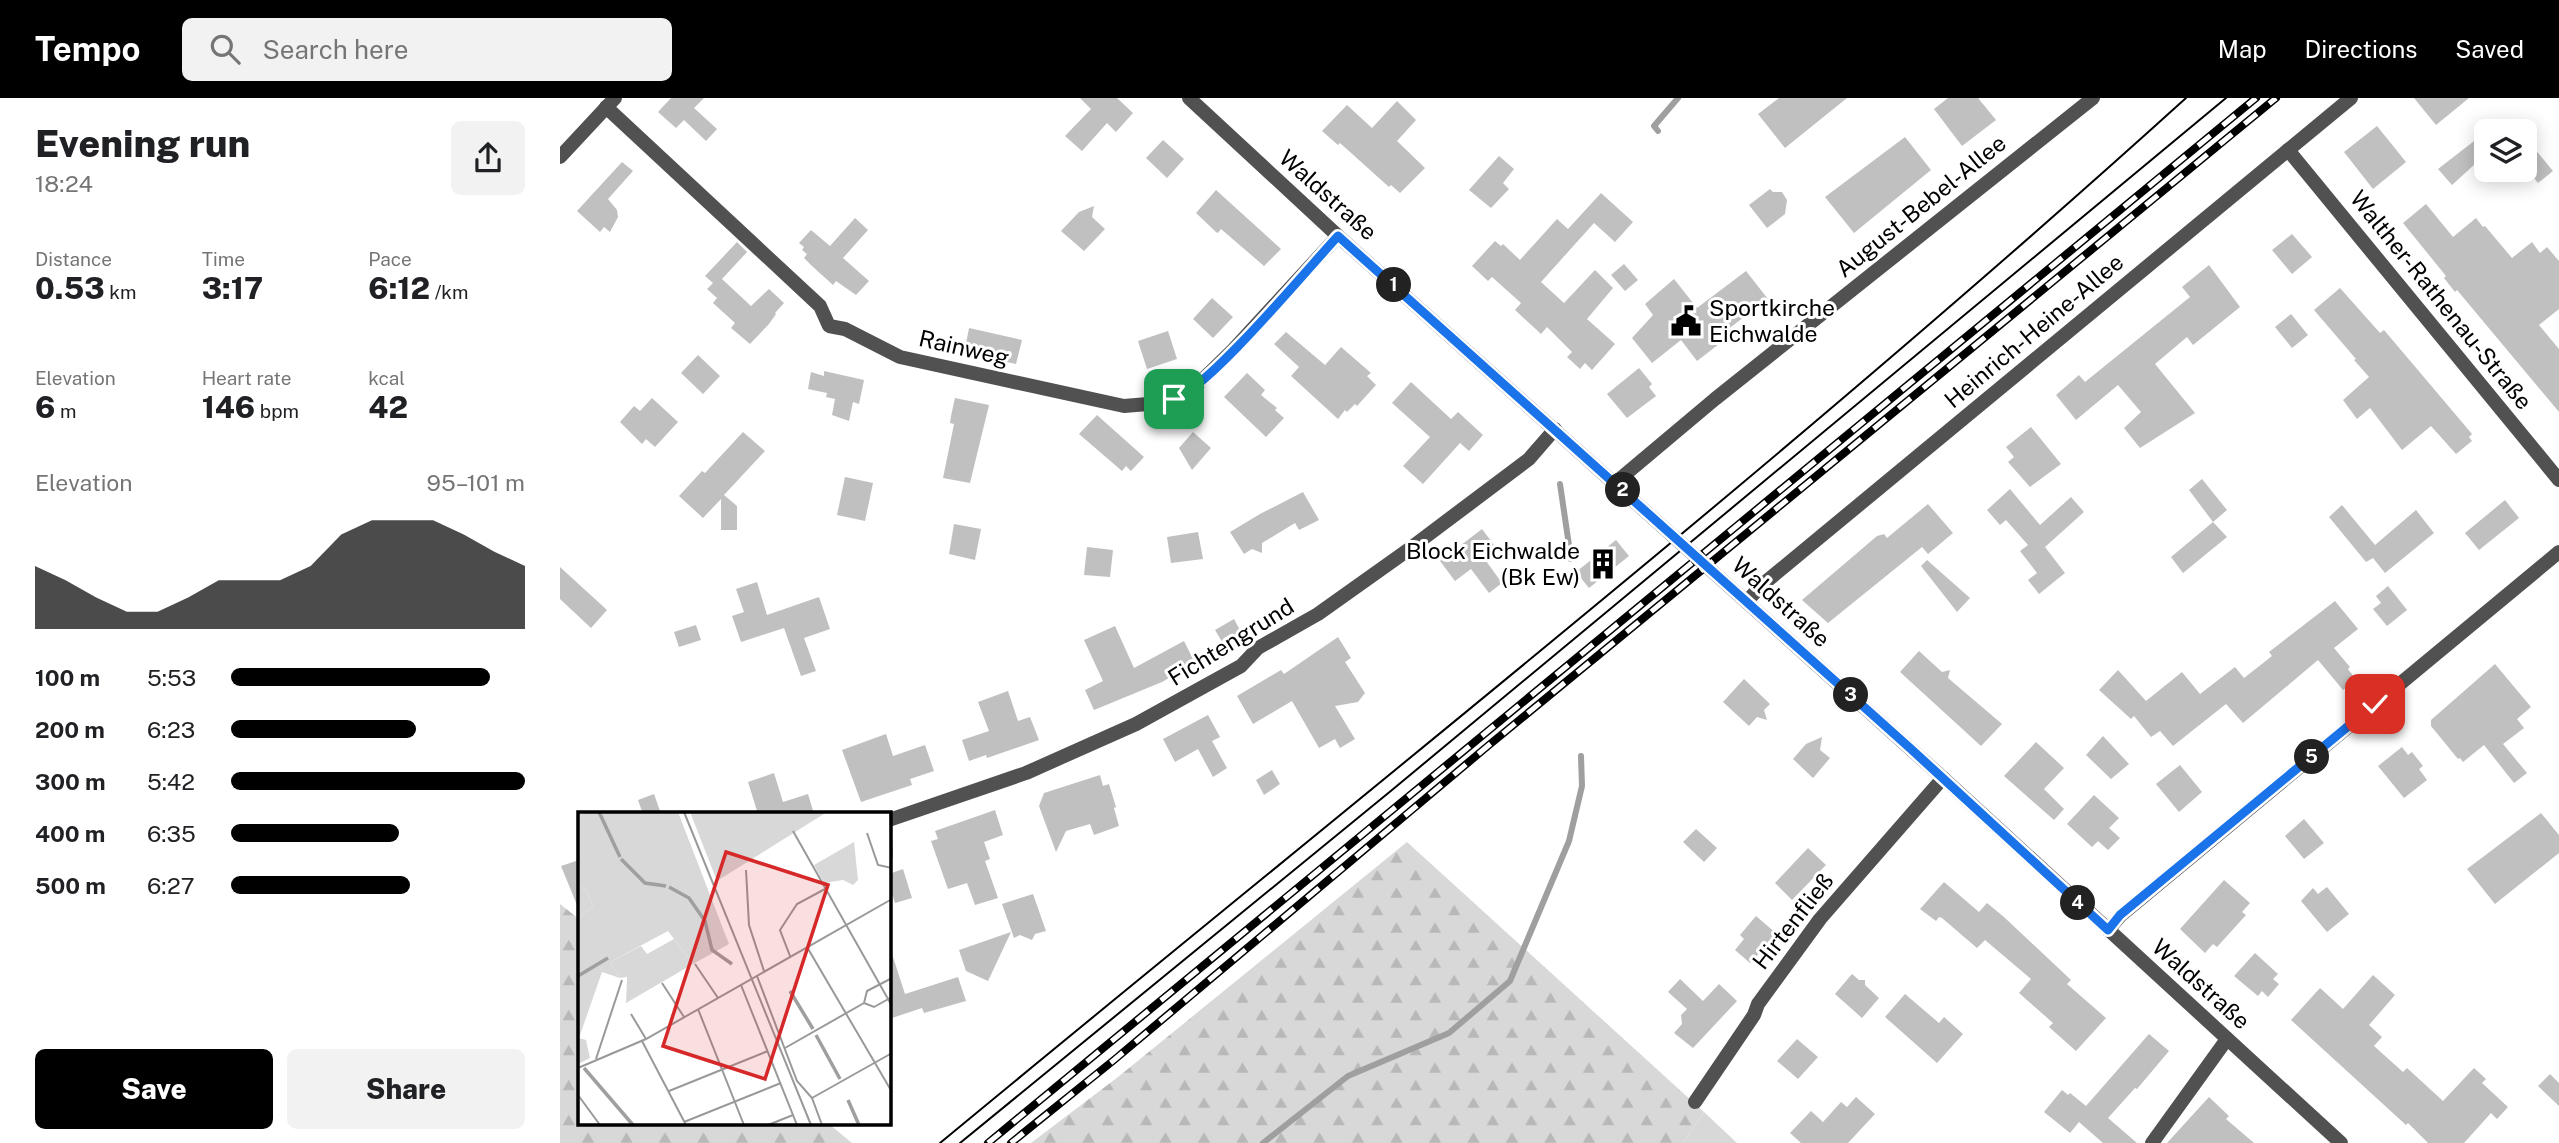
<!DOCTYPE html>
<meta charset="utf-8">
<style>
:root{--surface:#fff;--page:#f2f2f2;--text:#202124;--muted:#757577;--accent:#000}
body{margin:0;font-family:"Public Sans",sans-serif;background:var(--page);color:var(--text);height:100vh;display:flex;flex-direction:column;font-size:26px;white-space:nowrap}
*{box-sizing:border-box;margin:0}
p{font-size:23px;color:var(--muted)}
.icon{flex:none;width:38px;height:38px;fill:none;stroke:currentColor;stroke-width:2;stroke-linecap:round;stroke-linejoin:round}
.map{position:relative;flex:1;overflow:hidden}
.side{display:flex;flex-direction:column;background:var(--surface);width:560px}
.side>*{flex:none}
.controls{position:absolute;left:1914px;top:21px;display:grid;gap:14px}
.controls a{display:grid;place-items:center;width:63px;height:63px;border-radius:10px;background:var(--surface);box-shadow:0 4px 18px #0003;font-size:35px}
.pin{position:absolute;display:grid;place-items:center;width:60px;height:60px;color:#fff;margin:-30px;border-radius:14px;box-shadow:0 4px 10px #0006}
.km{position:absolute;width:35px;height:35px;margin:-18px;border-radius:50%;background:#222;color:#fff;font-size:19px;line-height:35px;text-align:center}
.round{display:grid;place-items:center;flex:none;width:74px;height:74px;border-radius:10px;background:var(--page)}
.head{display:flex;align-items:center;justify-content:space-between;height:119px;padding:0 35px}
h1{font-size:38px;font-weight:800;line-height:52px}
.stats{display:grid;grid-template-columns:repeat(3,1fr);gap:10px;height:119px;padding:7px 35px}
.stats div{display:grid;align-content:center}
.stats b{font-size:30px;font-weight:800}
.stats small{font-size:19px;font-weight:400}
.stats p{font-size:19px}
.chart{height:196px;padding:14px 35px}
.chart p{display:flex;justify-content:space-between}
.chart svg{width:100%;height:126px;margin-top:7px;fill:var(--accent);opacity:.7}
.cta{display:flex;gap:14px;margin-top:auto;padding:14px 35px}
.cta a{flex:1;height:80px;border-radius:10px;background:var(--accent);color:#fff;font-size:28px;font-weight:800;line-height:80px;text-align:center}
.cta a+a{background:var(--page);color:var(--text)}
ul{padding:0 35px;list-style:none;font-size:23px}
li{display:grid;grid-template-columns:112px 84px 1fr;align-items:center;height:52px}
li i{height:18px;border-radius:9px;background:var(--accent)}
header{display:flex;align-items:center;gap:42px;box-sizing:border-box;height:98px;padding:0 35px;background:var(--accent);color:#fff}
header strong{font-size:33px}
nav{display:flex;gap:38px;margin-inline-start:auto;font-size:24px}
.search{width:490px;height:63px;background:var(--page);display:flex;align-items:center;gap:18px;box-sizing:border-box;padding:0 24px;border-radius:10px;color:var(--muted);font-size:26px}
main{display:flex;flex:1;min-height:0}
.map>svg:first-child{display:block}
.forest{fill:url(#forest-firs)}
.garden{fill:#d8d8d8}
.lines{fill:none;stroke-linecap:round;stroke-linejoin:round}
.stream{stroke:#9f9f9f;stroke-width:6}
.building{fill:#c0c0c0}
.minor{stroke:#515151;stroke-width:14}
.tram{stroke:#000;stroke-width:2}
.rail-casing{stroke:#000;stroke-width:8}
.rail{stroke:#fff;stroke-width:5;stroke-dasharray:16;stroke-linecap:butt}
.route-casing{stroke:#fff;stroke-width:14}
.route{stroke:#1a73e8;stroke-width:9}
.labels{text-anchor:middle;stroke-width:6;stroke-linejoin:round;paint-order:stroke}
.street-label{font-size:23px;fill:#000;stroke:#fff}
.poi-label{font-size:23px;fill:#000;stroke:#fff;text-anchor:start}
.inset-river{fill:none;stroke:#9f9f9f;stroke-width:3.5}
.inset-road{fill:none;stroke:#999;stroke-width:2}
.view{fill:#d62828;fill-opacity:0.15;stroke:#d62828;stroke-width:3.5}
.inset-edge{fill:none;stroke:#000;stroke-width:3.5}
</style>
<header>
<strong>Tempo</strong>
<div class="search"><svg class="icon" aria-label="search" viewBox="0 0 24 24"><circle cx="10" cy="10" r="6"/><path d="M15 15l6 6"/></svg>Search here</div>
<nav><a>Map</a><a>Directions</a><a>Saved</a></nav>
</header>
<main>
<section class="side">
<div class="head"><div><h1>Evening run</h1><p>18:24</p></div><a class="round"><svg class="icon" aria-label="share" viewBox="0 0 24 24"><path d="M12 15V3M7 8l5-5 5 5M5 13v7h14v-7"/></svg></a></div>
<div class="stats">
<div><p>Distance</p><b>0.53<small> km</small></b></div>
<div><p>Time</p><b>3:17</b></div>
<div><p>Pace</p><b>6:12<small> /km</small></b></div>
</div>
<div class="stats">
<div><p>Elevation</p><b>6<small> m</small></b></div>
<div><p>Heart rate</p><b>146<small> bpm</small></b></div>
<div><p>kcal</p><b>42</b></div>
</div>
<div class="chart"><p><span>Elevation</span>95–101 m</p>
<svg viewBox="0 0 160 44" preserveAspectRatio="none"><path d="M0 44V22L10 27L20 33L30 38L40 38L50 33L60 27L70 27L80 27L90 22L100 11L110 6L120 6L130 6L140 11L150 17L160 22V44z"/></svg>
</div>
<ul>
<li><b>100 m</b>5:53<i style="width:88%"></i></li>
<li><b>200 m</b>6:23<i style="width:63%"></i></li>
<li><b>300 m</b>5:42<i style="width:100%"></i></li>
<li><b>400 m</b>6:35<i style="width:57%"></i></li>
<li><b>500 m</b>6:27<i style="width:61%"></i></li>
</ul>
<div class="cta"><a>Save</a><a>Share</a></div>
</section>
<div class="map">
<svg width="1999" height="1045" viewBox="0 0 1999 1045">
<defs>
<pattern id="forest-firs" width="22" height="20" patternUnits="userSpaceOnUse" patternTransform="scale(1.75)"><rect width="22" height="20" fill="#d8d8d8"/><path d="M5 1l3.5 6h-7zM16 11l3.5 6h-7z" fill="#b8b8b8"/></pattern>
</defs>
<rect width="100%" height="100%" fill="#fff"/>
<!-- forest -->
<g class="forest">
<polygon points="847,744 1144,1014 1123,1045 471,1045 558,979"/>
<polygon points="0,806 19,821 19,1026 269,1026 292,1045 0,1045"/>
</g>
<!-- garden -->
<polygon class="garden" points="1144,1014 1177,1045 1123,1045"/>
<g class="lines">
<!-- stream -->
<g class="stream">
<polyline points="1098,33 1094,28 1118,0"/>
<polyline points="1000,386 1011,461"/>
<polyline points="703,1045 788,978 889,935 950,883 1009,743 1022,688 1021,658"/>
</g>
</g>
<!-- building -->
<g class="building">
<polygon points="111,0 144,0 134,10 157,31 146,43 124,22 116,30 98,14"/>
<polygon points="520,0 557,0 573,15 556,34 547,25 522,53 505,38 531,11"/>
<polygon points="1219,0 1287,0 1225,50 1198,16"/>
<polygon points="1388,0 1418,0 1436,22 1402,48 1374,11"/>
<polygon points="1854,0 1909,0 1876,27"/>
<polygon points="837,3 856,22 837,43 865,70 840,95 831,87 829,89 780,45 778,47 762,33 787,7 812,30"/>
<polygon points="1817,28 1846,64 1813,91 1784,54"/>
<polygon points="1927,33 1927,55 1892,87 1878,71"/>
<polygon points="1345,39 1371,72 1294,135 1265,99"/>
<polygon points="1965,39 1993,73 1978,85 1965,69"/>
<polygon points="603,42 624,61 607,80 586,60"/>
<polygon points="939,58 954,71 943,85 949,91 931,110 909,92"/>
<polygon points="62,64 73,73 48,101 57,112 58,119 50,134 44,129 40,134 17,113"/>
<polygon points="1210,91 1213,94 1222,94 1227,102 1225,116 1207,130 1189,107"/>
<polygon points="656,92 721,151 704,168 661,131 658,135 656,134 636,115"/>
<polygon points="1041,95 1073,124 1055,144 1034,125 981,184 1004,205 1035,172 1053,190 1027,221 1055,246 1032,272 1025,265 1020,271 1007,259 1012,254 987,229 981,236 955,212 961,205 932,179 928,183 912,168 935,143 941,148 943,146 960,162 997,121 1008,131"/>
<polygon points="1866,106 1893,139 1916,120 1923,129 1925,128 1952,160 1972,144 1980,155 1987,149 1999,163 1999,211 1979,227 1999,251 1999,314 1897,192 1895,194 1884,180 1886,178 1843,125"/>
<polygon points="534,108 532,119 545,131 524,153 501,133 519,114"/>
<polygon points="295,120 308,132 283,160 309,183 296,197 276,183 273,187 252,168 244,160 247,156 242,152 244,149 239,145 251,132 270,148"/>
<polygon points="1732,136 1752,159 1732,176 1712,152"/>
<polygon points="177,144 187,154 162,181 191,208 209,191 224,205 215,215 216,216 209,226 190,246 171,230 175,225 153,205 157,200 147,191 153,185 145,178"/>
<polygon points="1064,166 1078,182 1065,193 1051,177"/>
<polygon points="1649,167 1680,209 1633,247 1627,239 1595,266 1635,315 1580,350 1564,330 1581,314 1558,287 1516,322 1496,297 1519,277 1525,284 1630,199 1622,189"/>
<polygon points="1186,173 1208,201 1159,238 1163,243 1137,263 1121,242 1092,265 1072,240 1093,217 1085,206 1114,181 1137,210"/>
<polygon points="1780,190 1820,235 1824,232 1912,336 1909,339 1912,343 1896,356 1871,328 1842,352 1810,310 1797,321 1783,302 1809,279 1794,262 1796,261 1754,212"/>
<polygon points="652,200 673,219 653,240 633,221"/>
<polygon points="1731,216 1748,237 1732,250 1715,229"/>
<polygon points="409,230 462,242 456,266 411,256 411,252 405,251"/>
<polygon points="608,233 617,261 587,271 578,243"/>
<polygon points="726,234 765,267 781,249 811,275 807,278 816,287 797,308 795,306 787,314 785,312 778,321 731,278 739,269 714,246"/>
<polygon points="138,257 160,278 143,296 121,275"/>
<polygon points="1079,270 1092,286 1089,289 1096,298 1067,320 1047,296"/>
<polygon points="264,273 304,282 299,306 293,304 289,323 272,317 275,301 266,299 267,295 248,291 251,274 264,278"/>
<polygon points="687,275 705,292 701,297 717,310 715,312 724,320 706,339 664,299"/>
<polygon points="851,284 891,321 898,314 923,337 909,353 900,345 863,386 843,368 870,339 832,305"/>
<polygon points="92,300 118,324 95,349 86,341 82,346 60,324 74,308 80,313"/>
<polygon points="395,300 429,307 410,385 383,380 394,326 390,325 391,318"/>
<polygon points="537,317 584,359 571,373 566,368 562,373 519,336"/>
<polygon points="1471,329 1501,366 1470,389 1448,364 1454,359 1446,349"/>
<polygon points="183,334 205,353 164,397 177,408 177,432 161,432 161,401 143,420 119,398 142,373 145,375"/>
<polygon points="633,334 651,350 632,372 619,350"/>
<polygon points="285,379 313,385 305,423 277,417"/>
<polygon points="1642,381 1667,412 1653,424 1629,392"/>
<polygon points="1450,391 1480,427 1511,399 1524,414 1485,449 1505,475 1479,496 1468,482 1477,475 1460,453 1468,447 1446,422 1440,427 1427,412"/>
<polygon points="743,394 759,422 739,432 735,425 702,445 702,455 692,451 684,456 670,434 700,416"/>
<polygon points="1945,402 1959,420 1919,452 1905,435"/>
<polygon points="1368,406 1393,435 1368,456 1362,449 1268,525 1242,502 1317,438 1324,436 1327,440"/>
<polygon points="1782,407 1815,447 1856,412 1874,435 1825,475 1813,460 1806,464 1769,419"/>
<polygon points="1653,424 1667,439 1623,475 1611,459"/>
<polygon points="394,426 421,431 415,462 389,456"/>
<polygon points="922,431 937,451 928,458 929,460 926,463 942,485 929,495 911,471 895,483 880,463"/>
<polygon points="638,434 643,461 611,465 607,439"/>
<polygon points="1056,442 1069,458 1029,490 1016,474"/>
<polygon points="527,449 553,452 550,479 524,477"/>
<polygon points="1367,462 1410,500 1397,514 1361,468"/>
<polygon points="0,469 47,512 31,530 0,501"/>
<polygon points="197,484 207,517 259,499 270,531 244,540 256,573 241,578 224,530 181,544 172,518 184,514 176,491"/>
<polygon points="1828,488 1847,512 1827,528 1813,511 1821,505 1816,498"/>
<polygon points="1775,503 1798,531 1774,550 1790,569 1788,571 1796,582 1783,592 1758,562 1683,625 1666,606 1613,648 1600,633 1591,639 1574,618 1571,621 1539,592 1558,572 1586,603 1622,574 1640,596 1675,569 1684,580 1712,558 1709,554"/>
<polygon points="674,521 682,536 664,547 655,532"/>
<polygon points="136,527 141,542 119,549 114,534"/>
<polygon points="555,528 574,570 624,543 635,565 602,584 534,612 525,592 543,583 524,542"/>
<polygon points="778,539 791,560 785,564 805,595 798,604 775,608 795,641 780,650 775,641 759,650 732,603 693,626 677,598 721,572 724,576"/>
<polygon points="1359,553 1382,574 1390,572 1388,580 1442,626 1421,648 1340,574"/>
<polygon points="1935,566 1971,609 1957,621 1964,630 1943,646 1967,675 1954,685 1924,647 1903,664 1900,660 1898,661 1871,628 1871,622"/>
<polygon points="1184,581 1210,606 1204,612 1207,622 1197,619 1189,628 1163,604"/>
<polygon points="448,593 458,623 470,619 479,642 427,660 426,657 409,663 402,642 429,633 418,604"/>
<polygon points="648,617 660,639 652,643 667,670 653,679 638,651 615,664 603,641"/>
<polygon points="326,636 333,658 365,647 374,673 350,681 352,687 301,704 282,652"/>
<polygon points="1543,638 1569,666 1551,681 1526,657"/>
<polygon points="1262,639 1260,652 1270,660 1253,680 1233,661 1246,646"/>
<polygon points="1476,644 1504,670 1484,691 1504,711 1494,722 1444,678"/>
<polygon points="1842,649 1848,657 1852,654 1863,668 1859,671 1867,682 1844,700 1818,668"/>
<polygon points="1620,667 1642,694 1619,714 1596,686"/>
<polygon points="712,672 720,686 704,697 696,682"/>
<polygon points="214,675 223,704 248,696 254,716 198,716 188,684"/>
<polygon points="540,677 543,688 549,686 556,709 554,710 559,728 534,737 530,726 506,733 496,754 479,708 484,695"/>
<polygon points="94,696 101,716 83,716 78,702"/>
<polygon points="1534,697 1559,720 1549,730 1560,740 1548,752 1538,743 1532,749 1507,726"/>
<polygon points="435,712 443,737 424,744 430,761 425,763 438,800 415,807 407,785 388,791 371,743 378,741 375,733"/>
<polygon points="1981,715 1999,737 1999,755 1935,806 1907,771"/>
<polygon points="1744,721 1764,745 1744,761 1725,738"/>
<polygon points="1136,731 1157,750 1144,764 1123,744"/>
<polygon points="1248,750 1266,767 1232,802 1215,785"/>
<polygon points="19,762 19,812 1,768"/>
<polygon points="343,771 352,800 335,805 329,786 329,776"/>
<polygon points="1664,782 1690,805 1682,814 1686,817 1657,849 1653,846 1645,855 1620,831"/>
<polygon points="1384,784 1419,814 1427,805 1444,819 1511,882 1507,886 1546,920 1516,953 1489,929 1493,925 1459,895 1471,881 1425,842 1417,850 1382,820 1379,819 1376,823 1360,811"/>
<polygon points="1767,789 1789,816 1767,834 1741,803 1753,790 1758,796"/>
<polygon points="473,796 486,833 475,836 472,842 460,837 454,840 442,806"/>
<polygon points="1196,818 1217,836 1190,865 1175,852 1184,841 1180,837"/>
<polygon points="451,834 428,883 406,873 399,852"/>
<polygon points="1695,855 1718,876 1713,881 1719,886 1708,899 1702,893 1698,898 1674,878"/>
<polygon points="332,856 345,896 398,879 406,903 364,915 362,910 329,921 329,857"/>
<polygon points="1292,876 1299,882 1305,882 1305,887 1319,900 1302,920 1275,896"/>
<polygon points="1813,877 1835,897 1809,927 1822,939 1814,948 1843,974 1847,970 1883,1003 1914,970 1926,981 1922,985 1948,1009 1937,1021 1931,1015 1904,1045 1868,1045 1848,1025 1846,1027 1731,922 1760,890 1783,911"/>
<polygon points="1120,881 1143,903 1159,886 1177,903 1133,950 1114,935 1122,926 1121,917 1127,911 1108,894"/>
<polygon points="1345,896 1379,925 1384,919 1403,936 1377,965 1325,919"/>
<polygon points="1589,936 1609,953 1577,991 1575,990 1548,1020 1577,1045 1543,1045 1519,1024 1510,1035 1484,1014 1502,992 1508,997 1510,995 1526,1008"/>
<polygon points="1237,941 1258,959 1238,981 1217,963"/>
<polygon points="1990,976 1999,985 1999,1008 1978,988"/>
<polygon points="1296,999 1315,1016 1288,1045 1241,1045 1230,1035 1251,1013 1263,1024 1281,1004 1287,1009"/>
<polygon points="1649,999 1669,1018 1666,1021 1694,1045 1607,1045"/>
</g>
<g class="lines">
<!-- minor -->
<g class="minor">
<polyline points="629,0 778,138 1383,680 1781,1045"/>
<polyline points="46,9 260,208 269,228 285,231 340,259 564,308 588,306 599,308 631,293 673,252 778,138"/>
<polyline points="1728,52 1999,382"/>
<polyline points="0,59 55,0"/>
<polyline points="1055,385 1155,301 1533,0"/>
<polyline points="1187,503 1202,487 1791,0"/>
<polyline points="329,722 466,675 576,626 681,568 698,550 758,516 848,452 969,361 995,331"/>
<polyline points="1548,832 1561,817 1999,454"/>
<polyline points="1135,1004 1194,917 1198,906 1260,821 1383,680"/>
<polyline points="1592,1045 1667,941"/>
</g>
<!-- tram -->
<g class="tram">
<path d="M380,1045C797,700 1224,364 1626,0"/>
<polyline points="400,1045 832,692 1666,0"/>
</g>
<!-- rail casing -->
<g class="rail-casing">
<g id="rail">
<polyline points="428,1045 1696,0"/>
<polyline points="451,1045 554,962 929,647 1716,0"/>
</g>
</g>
<!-- rail -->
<use href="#rail" class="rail"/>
</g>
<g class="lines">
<!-- route casing -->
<g class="route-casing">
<path id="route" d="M614,301C646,293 750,168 778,138L1351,651L1548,832L1560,817L1815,606"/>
</g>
<!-- route -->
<use href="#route" class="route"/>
</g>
<!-- icons -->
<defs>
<g id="civic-bare" transform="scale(2.415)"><path d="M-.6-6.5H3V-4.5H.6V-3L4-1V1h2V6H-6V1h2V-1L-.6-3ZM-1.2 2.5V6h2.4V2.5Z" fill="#000" stroke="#fff" stroke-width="2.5" paint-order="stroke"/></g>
<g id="building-bare" transform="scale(2.415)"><path d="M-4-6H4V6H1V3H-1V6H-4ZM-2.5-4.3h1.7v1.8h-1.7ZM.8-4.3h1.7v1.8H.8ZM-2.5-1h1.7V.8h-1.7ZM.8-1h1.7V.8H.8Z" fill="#000" stroke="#fff" stroke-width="2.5" paint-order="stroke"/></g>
</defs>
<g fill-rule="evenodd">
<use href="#civic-bare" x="1126" y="223"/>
<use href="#building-bare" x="1043" y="466"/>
</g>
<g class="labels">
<!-- street labels -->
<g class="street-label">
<text transform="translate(768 97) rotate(42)" y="8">Waldstraße</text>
<text transform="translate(1361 108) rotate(-39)" y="8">August-Bebel-Allee</text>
<text transform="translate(1881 202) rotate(51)" y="8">Walther-Rathenau-Straße</text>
<text transform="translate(1474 233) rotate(-40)" y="8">Heinrich-Heine-Allee</text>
<text transform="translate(404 250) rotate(13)" y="8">Rainweg</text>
<text transform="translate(1221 504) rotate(42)" y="8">Waldstraße</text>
<text transform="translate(671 544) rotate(-32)" y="8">Fichtengrund</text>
<text transform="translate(1233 823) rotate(-52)" y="8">Hirtenfließ</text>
<text transform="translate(1641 886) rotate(42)" y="8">Waldstraße</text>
</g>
<!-- poi labels -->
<g class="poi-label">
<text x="1149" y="218">Sportkirche<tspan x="1149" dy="26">Eichwalde</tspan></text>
<text x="1020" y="461" text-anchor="end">Block Eichwalde<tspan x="1020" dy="26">(Bk Ew)</tspan></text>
</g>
</g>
<!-- overview -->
<g transform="translate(18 714)">
<rect width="313" height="313" fill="#fff"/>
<path d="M0,75L8,77L15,95L0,106Z" fill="#d8d8d8"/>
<path d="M0,0H100L151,132L115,152L90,119L32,150L42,166L24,160L1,226L8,228L12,246L0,252V106L15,95L8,77L0,75ZM112,0H249L139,69Z" fill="#d8d8d8"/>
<path d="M276,30L280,68L275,73L265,68L246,71L236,53ZM96,127L115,152L48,191L49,165L42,166L32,150L63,134L69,142Z" fill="#d8d8d8"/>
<path class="inset-river" d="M21,0L42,45M43,47L67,71L88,74M91,75L111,86L127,109L134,138L154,152M0,164L30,146M212,179L235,217M238,223L262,267M6,256L55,313M270,288L281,313"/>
<path class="inset-road" d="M106,0L233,313M312,0L314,46M215,19L314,194M289,21L300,53L314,56M168,58L171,113L186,159M229,135L314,280M212,144L202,118L219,92L247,77M117,152L140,186M179,164L219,269L234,286L244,313M84,171L106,205M163,173L219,313M286,191L289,179L314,166M286,191L296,195L314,185M120,197L166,313M53,202L68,227M64,229L108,313M207,236L286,191M18,247L44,168M0,256L68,227L314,87M91,279L190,239M0,283L22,313M234,286L314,241M106,310L203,271M190,313L215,303"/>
<path class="view" d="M148,40L250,73L187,267L85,234Z"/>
<rect width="313" height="313" class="inset-edge"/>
</g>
</svg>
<div class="controls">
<a><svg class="icon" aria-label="layers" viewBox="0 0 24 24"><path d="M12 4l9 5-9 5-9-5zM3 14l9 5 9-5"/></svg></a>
</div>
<div class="pin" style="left:614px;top:301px;background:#1e9e55"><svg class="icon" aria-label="arrive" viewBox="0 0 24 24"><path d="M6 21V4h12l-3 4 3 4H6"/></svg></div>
<div class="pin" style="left:1815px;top:606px;background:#d93025"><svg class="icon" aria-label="check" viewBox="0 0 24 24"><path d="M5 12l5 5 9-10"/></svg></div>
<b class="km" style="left:834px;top:187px">1</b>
<b class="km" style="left:1063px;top:392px">2</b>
<b class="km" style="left:1291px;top:597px">3</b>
<b class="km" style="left:1518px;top:805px">4</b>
<b class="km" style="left:1752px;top:659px">5</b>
</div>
</main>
